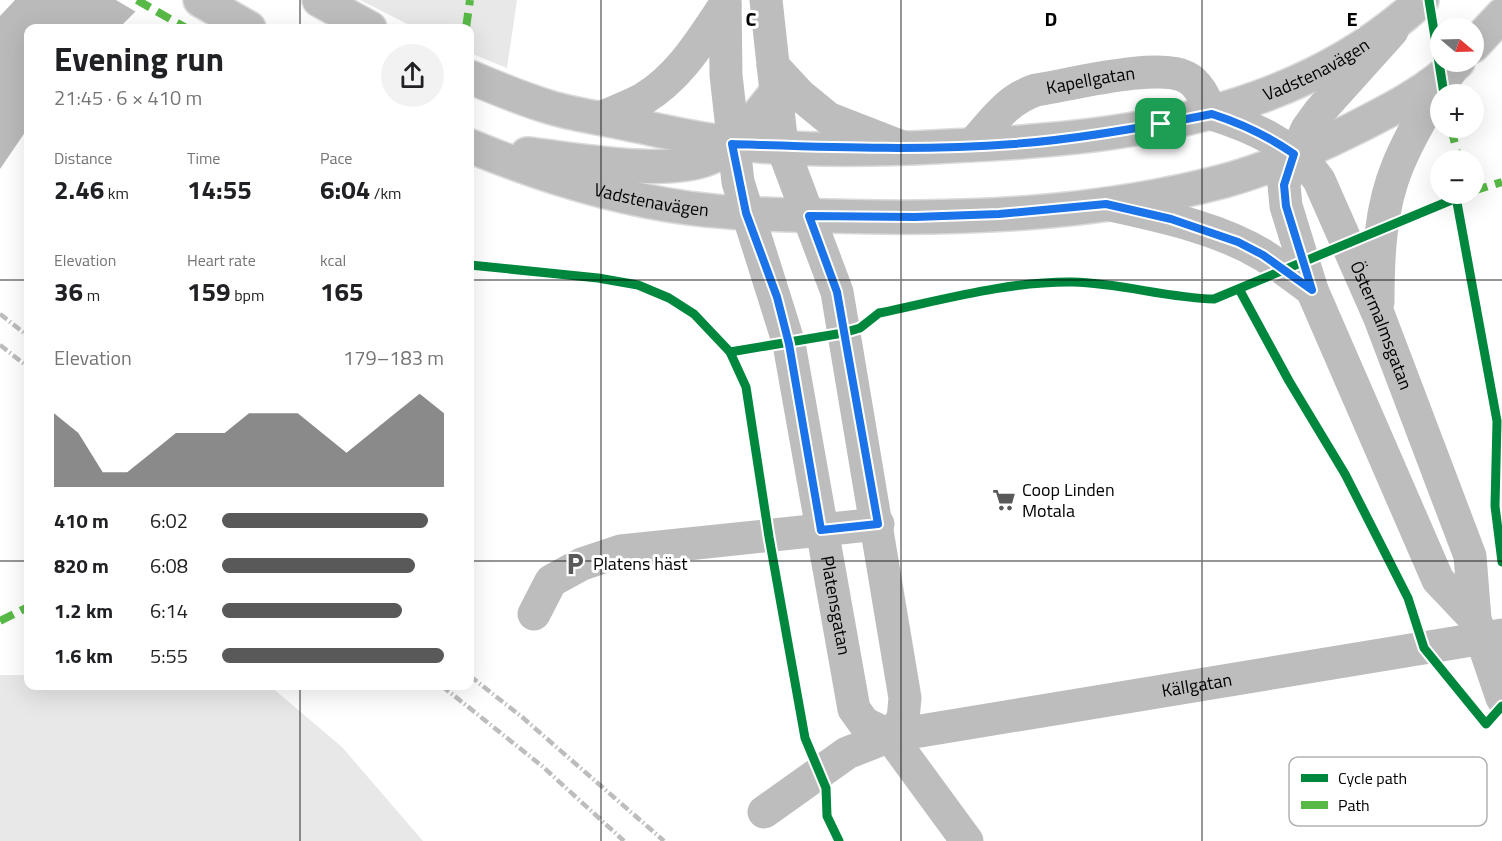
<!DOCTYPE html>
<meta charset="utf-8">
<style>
:root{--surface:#fff;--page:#f2f2f2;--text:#202124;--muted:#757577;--accent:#595959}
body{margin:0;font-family:"Titillium Web",sans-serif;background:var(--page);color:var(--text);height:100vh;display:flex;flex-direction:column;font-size:22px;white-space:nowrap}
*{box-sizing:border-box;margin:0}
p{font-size:20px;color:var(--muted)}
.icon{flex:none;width:33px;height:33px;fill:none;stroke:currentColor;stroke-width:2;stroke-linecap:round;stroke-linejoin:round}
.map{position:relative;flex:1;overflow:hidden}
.drawer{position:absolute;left:24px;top:24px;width:450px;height:666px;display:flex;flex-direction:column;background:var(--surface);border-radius:12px;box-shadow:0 6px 24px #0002}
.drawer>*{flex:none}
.needle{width:39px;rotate:109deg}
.buttons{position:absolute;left:1430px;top:18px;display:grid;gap:12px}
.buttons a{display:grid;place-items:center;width:54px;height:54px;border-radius:50%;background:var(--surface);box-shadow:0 6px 24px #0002;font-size:30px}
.pin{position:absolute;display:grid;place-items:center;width:51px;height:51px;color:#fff;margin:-26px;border-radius:12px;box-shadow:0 3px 9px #0006}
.round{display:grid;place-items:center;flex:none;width:63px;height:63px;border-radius:32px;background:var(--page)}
.headline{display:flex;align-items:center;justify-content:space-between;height:102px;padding:0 30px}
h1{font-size:33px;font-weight:700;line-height:45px}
.stats{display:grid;grid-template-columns:repeat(3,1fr);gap:9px;height:102px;padding:6px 30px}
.stats div{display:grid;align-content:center}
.stats b{font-size:26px;font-weight:700}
.stats small{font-size:16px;font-weight:400}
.stats p{font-size:16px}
.chart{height:168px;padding:12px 30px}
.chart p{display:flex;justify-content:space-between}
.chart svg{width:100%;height:108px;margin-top:6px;fill:var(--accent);opacity:.7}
ul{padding:0 30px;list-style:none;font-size:20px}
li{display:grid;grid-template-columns:96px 72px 1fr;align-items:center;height:45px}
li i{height:15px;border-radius:8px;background:var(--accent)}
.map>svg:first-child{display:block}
.green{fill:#e8e8e8}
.water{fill:#bababa}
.pier{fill:#fff}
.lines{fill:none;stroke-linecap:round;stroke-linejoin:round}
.major-casing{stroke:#dbdbdb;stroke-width:36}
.minor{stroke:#bdbdbd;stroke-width:33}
.major{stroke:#bdbdbd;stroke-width:33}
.rail{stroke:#bdbdbd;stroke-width:4.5;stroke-dasharray:9 3 1.5 3;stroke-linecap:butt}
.quiet{stroke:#58b947;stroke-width:8;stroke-dasharray:15 8;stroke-linecap:butt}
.cycleway-casing{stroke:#fff;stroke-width:13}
.cycleway{stroke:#00873e;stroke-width:9}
.route-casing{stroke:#fff;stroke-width:12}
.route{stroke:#1a73e8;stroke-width:8}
.grid{fill:none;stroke:#000;stroke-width:1.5;stroke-opacity:0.55}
.labels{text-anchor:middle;stroke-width:6;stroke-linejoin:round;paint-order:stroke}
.street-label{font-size:18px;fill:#000;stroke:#fff}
.poi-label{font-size:18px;fill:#000;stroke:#fff;text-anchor:start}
.key{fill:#fff;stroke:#b2b2b2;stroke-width:1.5}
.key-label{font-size:16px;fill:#000}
.grid-label{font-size:20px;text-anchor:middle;font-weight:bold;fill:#000;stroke:#fff;stroke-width:6;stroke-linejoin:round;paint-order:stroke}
</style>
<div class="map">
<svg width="1502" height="841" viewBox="0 0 1502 841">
<rect width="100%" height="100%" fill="#fff"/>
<!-- green -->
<g class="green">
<polygon points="360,0 517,0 507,68 470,53 470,28 415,28"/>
<polygon points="0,675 28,675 28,686 270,686 342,747 423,841 0,841"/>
</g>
<!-- water -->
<polygon class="water" points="15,0 147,0 119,28 28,28 28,128 0,169 0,16"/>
<!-- pier -->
<polygon class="pier" points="116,0 150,0 138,13"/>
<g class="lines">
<!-- major casing -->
<g class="major-casing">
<g id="major">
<polyline points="200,0 249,28"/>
<polyline points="319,0 370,28"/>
<polyline points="1473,46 1502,15"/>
<path id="s4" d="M470,77C496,88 522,99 549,107C571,114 595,117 618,122C655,129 693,139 731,143C801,152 880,150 951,146C1118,139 1294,119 1422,0"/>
<path id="s5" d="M470,146C540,175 612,198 688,208C734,214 781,215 828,216C959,220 1096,215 1224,181C1268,169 1313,149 1353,129C1389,111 1430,90 1458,62"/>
<path d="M527,154C575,159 673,178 714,156C739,143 757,115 775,94"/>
</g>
</g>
<!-- minor -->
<g class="minor">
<path id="s1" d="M725,0L726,75L738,182L789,344L854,709L864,723L890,736L967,841"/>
<polyline points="766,0 782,146 837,292 905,698 903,719 890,736"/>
<polyline points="1392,31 1320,111 1307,129 1288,170 1284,185 1286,206 1312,290 1438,580 1475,619"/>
<polyline points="773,66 800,95 828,118 905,148"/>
<path d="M600,118C614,112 630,106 643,99C680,77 702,39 725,5"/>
<path id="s2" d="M972,145C993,122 1006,100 1036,90C1070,85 1158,62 1186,77C1200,84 1206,101 1212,114C1253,127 1294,145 1319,180L1379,316L1470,556L1475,619L1502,698"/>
<path d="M1106,204C1159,216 1216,227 1263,255C1280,266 1296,278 1312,290"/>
<path d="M1378,302C1378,256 1380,208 1398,165C1412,131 1433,99 1452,68"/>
<polyline points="534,614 551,581 582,564 621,551 878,524"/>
<path id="s3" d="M764,812L847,753L890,736L1502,635"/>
</g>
<!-- major -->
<use href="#major" class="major"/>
<!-- rail -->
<g class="rail">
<polyline points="0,314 28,336"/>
<polyline points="0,345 28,367"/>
<polyline points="470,676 522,717 664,841"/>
<polyline points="442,686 542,766 624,841"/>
</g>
<!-- quiet -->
<g class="quiet">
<polyline points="137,0 186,28"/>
<polyline points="466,28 470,0"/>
<polyline points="1451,128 1459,160"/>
<polyline points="1473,191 1502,182"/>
<polyline points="0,621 28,607"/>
</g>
<!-- cycleway casing -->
<g class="cycleway-casing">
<g id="cycleway">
<polyline points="1429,0 1444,94"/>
<polyline points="1456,197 1497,421 1495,506 1502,562"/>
<polyline points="470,265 598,278 638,285 669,298 694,314 730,352 746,387 769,537 805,738 826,788 827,816 839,841"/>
<polyline points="1239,289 1289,381 1345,474 1408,598 1424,648 1486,724 1502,706"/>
<path d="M730,352L843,333L860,328L879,313C942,300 1009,281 1073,282C1121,283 1167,298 1214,299L1466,194"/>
</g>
</g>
<!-- cycleway -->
<use href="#cycleway" class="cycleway"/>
</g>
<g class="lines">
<!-- route casing -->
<g class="route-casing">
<path id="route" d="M1212,114C1243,124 1268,136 1294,154L1284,185L1286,206L1312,290L1263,255L1238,242L1171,219L1106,204L999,214L915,217L809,216L837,292L878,524L821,530L789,344L777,297L746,213L732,144C826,147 920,151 1014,144C1081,139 1147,127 1212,114Z"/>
</g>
<!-- route -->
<use href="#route" class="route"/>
</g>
<!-- grid -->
<path class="grid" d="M300,0V28M601,0V841M901,0V841M1202,0V841M0,280H28M470,280H1502M0,561H28M470,561H1502M300,686V841"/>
<!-- icons -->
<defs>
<g id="supermarket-bare" transform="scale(1.8)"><path d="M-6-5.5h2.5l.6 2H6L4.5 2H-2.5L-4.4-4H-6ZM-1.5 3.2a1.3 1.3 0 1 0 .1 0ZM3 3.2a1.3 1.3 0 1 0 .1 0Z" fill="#595959" stroke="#fff" stroke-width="2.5" paint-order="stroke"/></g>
<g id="parking-bare" transform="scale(1.8)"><path d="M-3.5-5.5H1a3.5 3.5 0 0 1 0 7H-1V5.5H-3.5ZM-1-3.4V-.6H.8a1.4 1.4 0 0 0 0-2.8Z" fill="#595959" stroke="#fff" stroke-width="2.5" paint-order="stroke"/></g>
</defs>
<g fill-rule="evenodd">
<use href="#supermarket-bare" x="1004" y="500"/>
<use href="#parking-bare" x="575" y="564"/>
</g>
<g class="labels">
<!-- street labels -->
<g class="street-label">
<text dy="6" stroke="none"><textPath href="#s4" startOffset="867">Vadstenavägen</textPath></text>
<text dy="6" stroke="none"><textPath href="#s2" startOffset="141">Kapellgatan</textPath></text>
<text dy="6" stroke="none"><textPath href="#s5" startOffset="190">Vadstenavägen</textPath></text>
<text dy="6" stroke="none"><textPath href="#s2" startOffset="570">Östermalmsgatan</textPath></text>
<text dy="6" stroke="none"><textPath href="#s1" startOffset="618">Platensgatan</textPath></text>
<text dy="6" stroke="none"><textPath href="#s3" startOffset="459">Källgatan</textPath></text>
</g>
<!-- poi labels -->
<g class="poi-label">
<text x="1022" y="496">Coop Linden<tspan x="1022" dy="21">Motala</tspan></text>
<text x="593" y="570">Platens häst</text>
</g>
</g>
<!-- legend -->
<rect x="1289" y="757" width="198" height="69" rx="9" class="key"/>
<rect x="1301" y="774" width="27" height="8" fill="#00873e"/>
<rect x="1301" y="801" width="27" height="8" fill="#58b947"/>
<g class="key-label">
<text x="1338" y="784">Cycle path</text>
<text x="1338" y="811">Path</text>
</g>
<g class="grid-label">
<text x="751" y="26">C</text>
<text x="1051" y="26">D</text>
<text x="1352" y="26">E</text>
</g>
</svg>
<div class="buttons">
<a><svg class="needle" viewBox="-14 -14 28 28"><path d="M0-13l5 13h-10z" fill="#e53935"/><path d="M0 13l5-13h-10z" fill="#757577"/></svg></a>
<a>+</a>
<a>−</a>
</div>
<div class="pin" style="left:1161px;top:124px;background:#1e9e55"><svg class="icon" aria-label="arrive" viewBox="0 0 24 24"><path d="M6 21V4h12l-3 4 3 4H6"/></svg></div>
<section class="drawer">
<div class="headline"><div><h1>Evening run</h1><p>21:45 · 6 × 410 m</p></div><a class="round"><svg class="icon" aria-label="share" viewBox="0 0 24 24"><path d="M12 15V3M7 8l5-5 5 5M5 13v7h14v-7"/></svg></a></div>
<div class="stats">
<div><p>Distance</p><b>2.46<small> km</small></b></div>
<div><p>Time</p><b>14:55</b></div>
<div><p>Pace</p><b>6:04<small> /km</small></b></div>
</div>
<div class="stats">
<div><p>Elevation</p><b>36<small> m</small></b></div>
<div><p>Heart rate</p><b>159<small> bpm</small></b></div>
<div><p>kcal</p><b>165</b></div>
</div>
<div class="chart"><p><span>Elevation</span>179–183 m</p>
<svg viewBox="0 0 160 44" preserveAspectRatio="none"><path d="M0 44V14L10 22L20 38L30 38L40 30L50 22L60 22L70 22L80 14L90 14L100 14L110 22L120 30L130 22L140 14L150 6L160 14V44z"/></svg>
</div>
<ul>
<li><b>410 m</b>6:02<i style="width:93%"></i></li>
<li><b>820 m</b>6:08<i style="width:87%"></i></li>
<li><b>1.2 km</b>6:14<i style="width:81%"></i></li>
<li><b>1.6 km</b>5:55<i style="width:100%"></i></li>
</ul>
</section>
</div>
